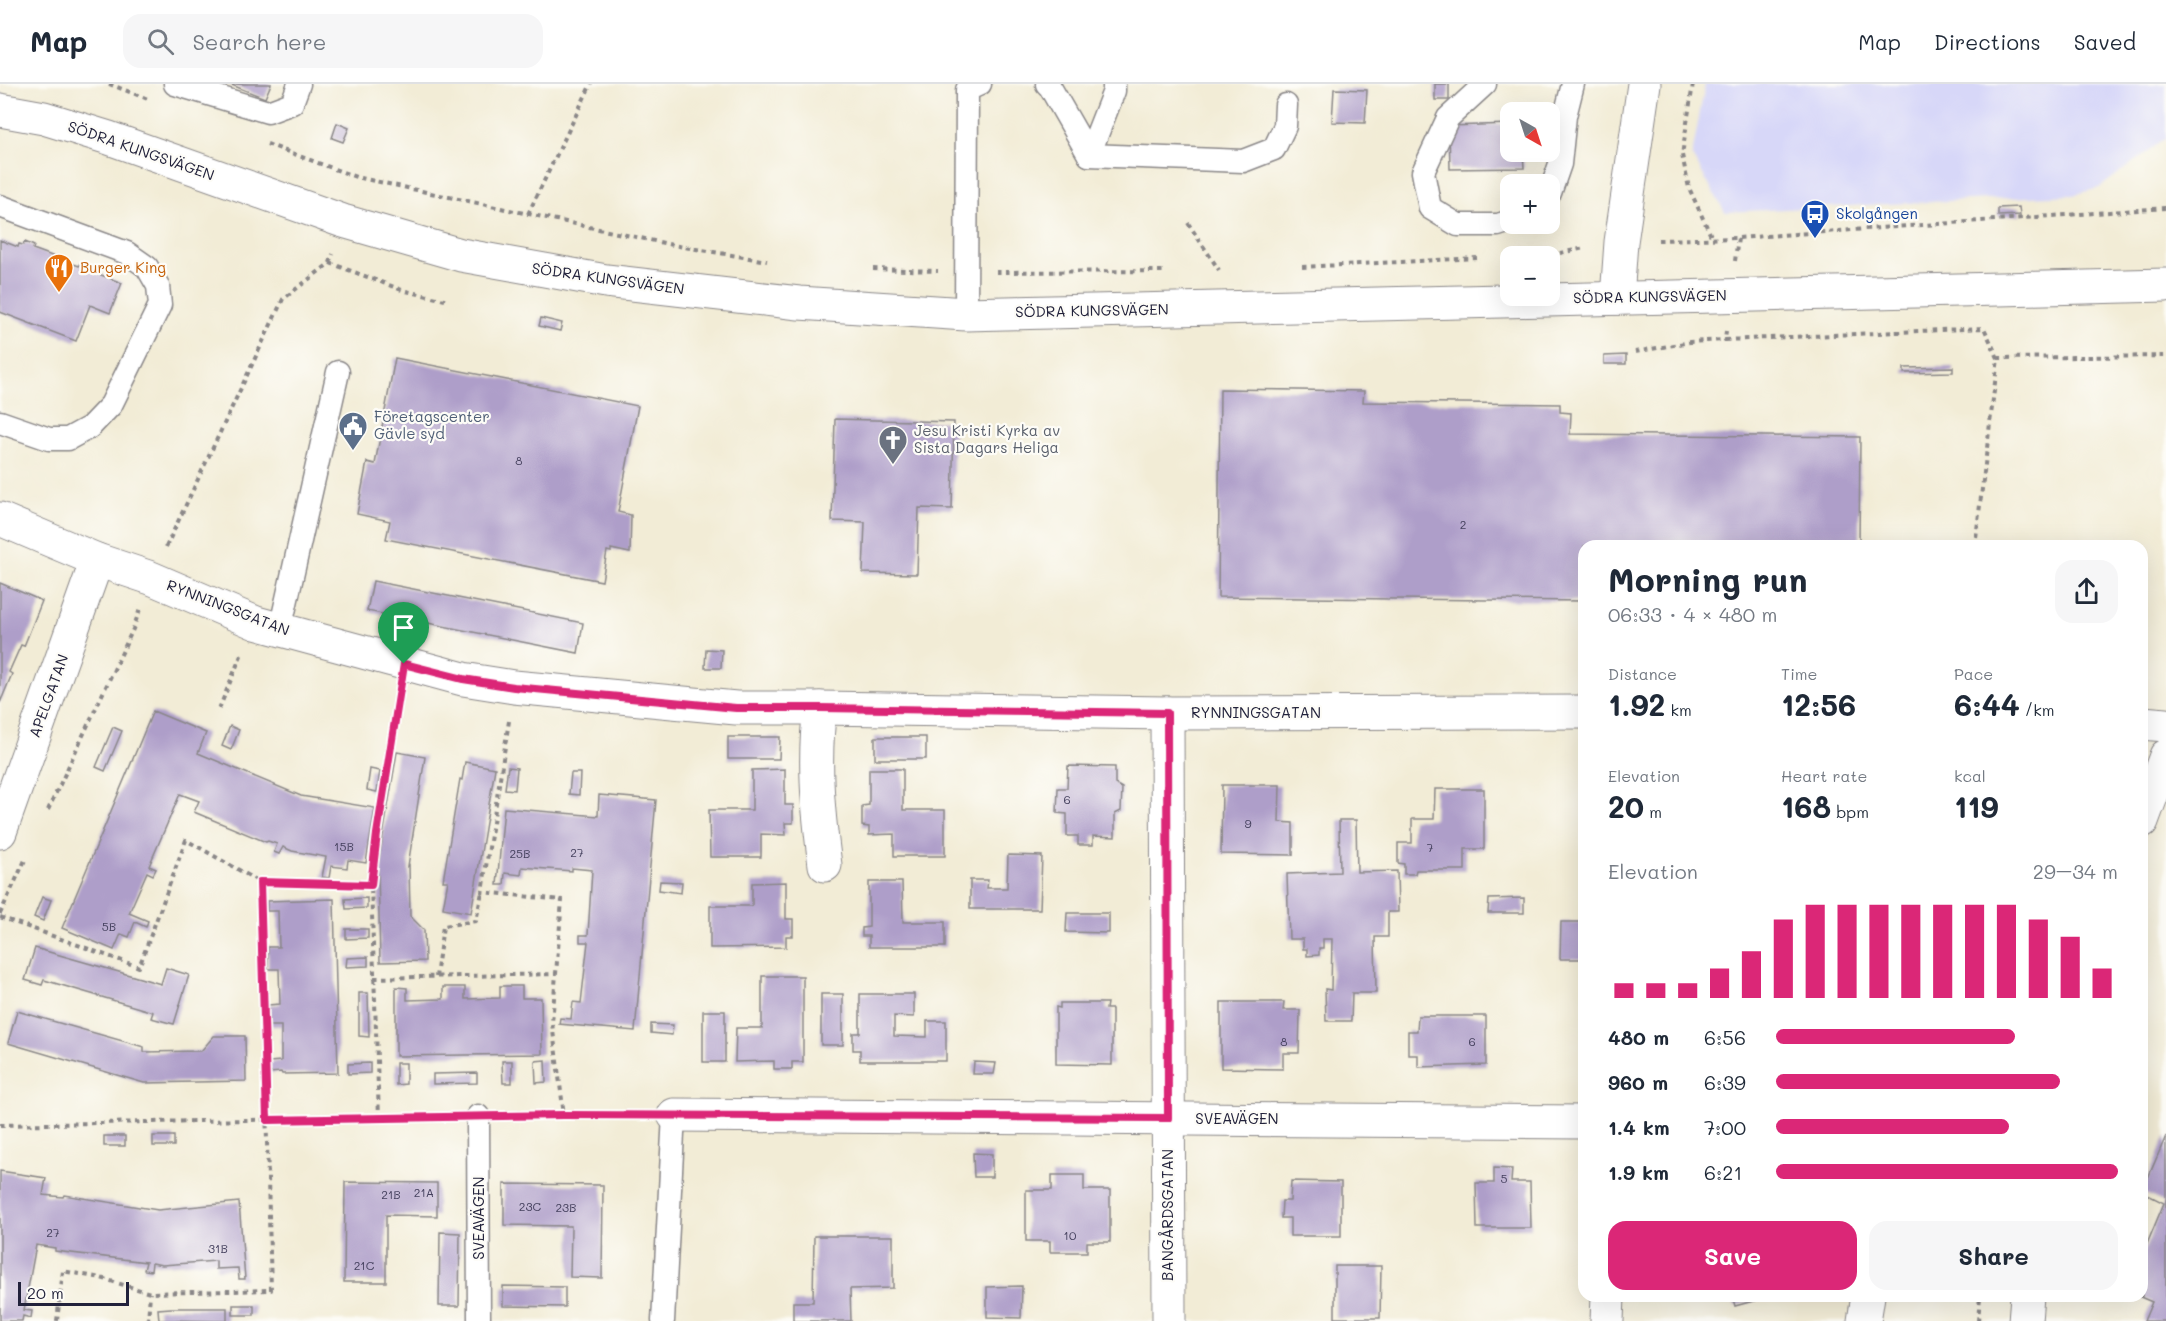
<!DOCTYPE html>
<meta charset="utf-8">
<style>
:root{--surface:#fff;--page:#f6f6f7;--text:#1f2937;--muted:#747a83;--line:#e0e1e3;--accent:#db2777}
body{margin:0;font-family:Mali,sans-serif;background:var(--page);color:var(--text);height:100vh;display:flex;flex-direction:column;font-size:22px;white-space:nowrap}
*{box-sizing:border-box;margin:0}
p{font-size:20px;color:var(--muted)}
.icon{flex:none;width:33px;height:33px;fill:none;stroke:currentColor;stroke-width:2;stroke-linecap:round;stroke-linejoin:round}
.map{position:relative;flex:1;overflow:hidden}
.sheet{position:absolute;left:1578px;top:456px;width:570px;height:762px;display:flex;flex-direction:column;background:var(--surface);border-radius:18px;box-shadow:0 6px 24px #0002}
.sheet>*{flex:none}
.needle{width:39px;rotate:141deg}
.buttons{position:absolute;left:1500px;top:18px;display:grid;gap:12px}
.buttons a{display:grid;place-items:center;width:60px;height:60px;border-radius:12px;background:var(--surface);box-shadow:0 6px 24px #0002;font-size:30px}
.scale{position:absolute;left:18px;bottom:15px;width:111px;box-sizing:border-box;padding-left:6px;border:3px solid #22223b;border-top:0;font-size:16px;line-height:21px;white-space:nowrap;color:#22223b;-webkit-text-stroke:4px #fdfcf7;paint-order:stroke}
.pin{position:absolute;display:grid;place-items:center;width:51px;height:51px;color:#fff;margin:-62px -26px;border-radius:50% 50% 50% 0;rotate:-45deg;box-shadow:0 0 6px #0007}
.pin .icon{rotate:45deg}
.round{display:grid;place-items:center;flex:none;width:63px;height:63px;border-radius:18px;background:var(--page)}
.head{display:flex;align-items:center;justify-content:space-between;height:102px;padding:0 30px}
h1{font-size:33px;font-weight:800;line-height:45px}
.metrics{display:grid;grid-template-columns:repeat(3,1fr);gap:9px;height:102px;padding:6px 30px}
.metrics div{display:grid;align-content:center}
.metrics b{font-size:30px;font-weight:800}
.metrics small{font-size:16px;font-weight:400}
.metrics p{font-size:16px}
.chart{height:168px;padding:12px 30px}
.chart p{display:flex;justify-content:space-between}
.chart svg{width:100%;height:108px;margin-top:6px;stroke:var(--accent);stroke-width:6}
.action{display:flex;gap:12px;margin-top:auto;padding:12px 30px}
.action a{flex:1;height:69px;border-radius:18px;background:var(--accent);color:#fff;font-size:24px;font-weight:800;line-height:69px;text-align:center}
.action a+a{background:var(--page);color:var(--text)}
ul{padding:0 30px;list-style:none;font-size:20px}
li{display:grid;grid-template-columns:96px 72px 1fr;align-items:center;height:45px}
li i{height:15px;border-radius:8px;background:var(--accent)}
header{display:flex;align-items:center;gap:36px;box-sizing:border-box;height:84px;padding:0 30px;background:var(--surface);border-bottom:2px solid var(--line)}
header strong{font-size:28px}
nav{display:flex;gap:33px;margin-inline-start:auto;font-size:21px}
.search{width:420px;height:54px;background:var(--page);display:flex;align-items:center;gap:15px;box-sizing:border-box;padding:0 21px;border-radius:18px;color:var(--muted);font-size:22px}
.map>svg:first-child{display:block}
.built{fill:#d7d7f8}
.building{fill:#ae9ec9}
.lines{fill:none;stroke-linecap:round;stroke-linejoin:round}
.lane-casing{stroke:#8a8788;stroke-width:25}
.street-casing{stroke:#8a8788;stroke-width:35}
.secondary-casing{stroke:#8a8788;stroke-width:35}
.path{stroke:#8a8788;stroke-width:4;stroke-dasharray:4.5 4.5;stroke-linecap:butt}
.lane{stroke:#fff;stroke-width:22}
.street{stroke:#fff;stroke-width:33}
.secondary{stroke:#fff;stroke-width:33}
.route-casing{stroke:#fff;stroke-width:12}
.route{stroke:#db2777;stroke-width:8}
.labels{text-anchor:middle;stroke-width:4.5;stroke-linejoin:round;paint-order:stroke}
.number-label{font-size:12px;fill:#45415e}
.street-label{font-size:15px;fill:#22223b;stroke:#fdfcf7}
.transit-label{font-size:15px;fill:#164399;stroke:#fdfcf7;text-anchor:start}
.food-label{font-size:15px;fill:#c56008;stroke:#fdfcf7;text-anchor:start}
.service-label{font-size:15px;fill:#4e5e75;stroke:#fdfcf7;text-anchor:start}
.worship-label{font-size:15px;fill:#5b616d;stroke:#fdfcf7;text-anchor:start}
</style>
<header>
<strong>Map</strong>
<div class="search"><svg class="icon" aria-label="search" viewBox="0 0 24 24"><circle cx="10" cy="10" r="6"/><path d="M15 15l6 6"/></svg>Search here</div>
<nav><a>Map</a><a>Directions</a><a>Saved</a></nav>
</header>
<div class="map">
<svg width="2166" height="1237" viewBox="0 0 2166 1237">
<rect width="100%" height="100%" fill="#fdfcf7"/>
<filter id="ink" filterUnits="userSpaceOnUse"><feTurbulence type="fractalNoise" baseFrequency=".0167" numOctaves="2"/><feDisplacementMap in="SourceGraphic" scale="12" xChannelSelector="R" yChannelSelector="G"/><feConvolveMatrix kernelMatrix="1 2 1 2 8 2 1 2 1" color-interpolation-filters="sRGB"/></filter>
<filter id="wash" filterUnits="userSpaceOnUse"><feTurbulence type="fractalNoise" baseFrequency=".008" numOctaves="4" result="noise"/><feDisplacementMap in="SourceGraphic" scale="24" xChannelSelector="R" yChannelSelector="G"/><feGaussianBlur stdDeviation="1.35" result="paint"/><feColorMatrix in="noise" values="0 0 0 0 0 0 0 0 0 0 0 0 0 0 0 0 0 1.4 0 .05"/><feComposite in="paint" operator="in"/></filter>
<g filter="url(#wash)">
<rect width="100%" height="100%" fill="#f2ecd6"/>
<!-- built -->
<polygon class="built" points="1705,0 2166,0 2166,54 2099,104 2073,111 1725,128 1692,72"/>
<g id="blocks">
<!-- building -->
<g class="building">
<polygon points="229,0 271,0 265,14"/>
<rect x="1435" y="0" width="14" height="16"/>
<polygon points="1334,5 1367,6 1365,39 1332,38"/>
<polygon points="337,39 349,44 343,58 332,54"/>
<polygon points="1510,40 1510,68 1523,68 1524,84 1450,85 1449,42"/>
<polygon points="2019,123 2020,131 1998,132 1998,124"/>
<polygon points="0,156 18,163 19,160 23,161 25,158 34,162 33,165 79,182 80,179 89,183 88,186 122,199 110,229 90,221 76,257 0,228"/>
<polygon points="541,234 562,239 560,247 539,242"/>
<polygon points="1626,271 1626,280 1604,280 1604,272"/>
<polygon points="395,274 638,322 618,428 631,431 630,469 611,465 611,468 607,467 602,497 386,455 390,437 357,430 367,378 375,380"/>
<polygon points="1953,283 1953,288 1904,289 1904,284"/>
<polygon points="1220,305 1364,307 1363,318 1560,320 1560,328 1571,329 1570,350 1860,353 1859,462 1584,462 1584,517 1218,513"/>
<polygon points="835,335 954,338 952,425 919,424 917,490 863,489 865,438 832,437"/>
<polygon points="373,497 583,539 578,569 367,527"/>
<polygon points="0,499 42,517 24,562 21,561 9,588 12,590 0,619"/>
<polygon points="706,565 722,566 721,584 705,584"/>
<polygon points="153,627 206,649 198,669 301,712 375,724 366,779 348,776 347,784 331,782 329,794 322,793 326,773 292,767 283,763 279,770 274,768 277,760 268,757 266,758 194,728 199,717 180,710 149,782 156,785 153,791 147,788 129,829 148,837 146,843 135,838 129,853 121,850 114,866 62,844"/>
<polygon points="230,642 239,646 231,666 222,662"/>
<polygon points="113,643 122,647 105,687 96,683"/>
<polygon points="728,653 780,653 779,675 728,675"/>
<rect x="875" y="653" width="51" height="22"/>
<polygon points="397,668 425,673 408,782 409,781 410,832 424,846 425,877 380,878 378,782"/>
<polygon points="465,678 495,684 471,829 443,824 448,797 443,797 460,695 462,696"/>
<polygon points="1068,682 1115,683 1115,700 1122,704 1121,727 1115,730 1115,753 1093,752 1093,761 1078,761 1078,752 1067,752 1067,730 1057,729 1058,704 1067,704"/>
<polygon points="508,683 517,684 515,706 505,705"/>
<polygon points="370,685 380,687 377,708 367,706"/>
<polygon points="785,685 785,721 793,721 793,739 785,739 786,751 761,750 761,773 710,773 709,726 752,726 752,686"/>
<polygon points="869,685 903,685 903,726 945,726 945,772 894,772 894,750 869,751 869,743 862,742 862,722 869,721"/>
<polygon points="571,689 580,689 579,711 569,710"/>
<polygon points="1222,701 1280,701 1279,738 1293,739 1293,771 1221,770"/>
<polygon points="1435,705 1484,705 1484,765 1465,765 1465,786 1416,786 1415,790 1404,790 1404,780 1398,779 1398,759 1412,759 1412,735 1434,735"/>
<polygon points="599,711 656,716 635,947 559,940 560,934 571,935 573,918 581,919 588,858 580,858 580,851 588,851 592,786 572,784 572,787 522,783 521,791 505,789 504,801 497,801 504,724 598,732"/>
<polygon points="1339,736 1356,736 1357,788 1397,787 1398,828 1388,828 1388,853 1375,853 1376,909 1352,909 1351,937 1326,937 1325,905 1331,906 1332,855 1323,855 1323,864 1319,864 1319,871 1307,872 1307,865 1303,865 1303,855 1289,855 1287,790 1340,788"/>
<polygon points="1008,771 1042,772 1040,825 970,825 970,796 988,796 987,804 1007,804"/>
<polygon points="660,797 682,798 681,809 659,806"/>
<polygon points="786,798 786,835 793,835 793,852 786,852 786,863 710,864 710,822 752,822 752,799"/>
<polygon points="869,798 902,798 903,838 945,838 945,863 869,863 869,852 862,852 862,844 869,843"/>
<polygon points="42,813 51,816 43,837 34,833"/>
<polygon points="367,814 367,824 346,825 345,815"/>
<polygon points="1524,814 1524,829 1488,829 1489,815"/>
<polygon points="334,815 338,989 282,990 281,988 269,989 269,978 281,977 281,942 269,942 268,921 280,920 279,885 268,885 268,863 279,863 278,827 267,827 267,817"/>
<polygon points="1067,829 1109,829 1109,849 1066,848"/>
<polygon points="1561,838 1584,838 1584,875 1560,875"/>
<polygon points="346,845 368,845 368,854 346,855"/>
<polygon points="35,864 161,900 166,884 189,891 174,940 151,934 153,928 44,896 42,901 25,896"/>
<polygon points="368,873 368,882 346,883 347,874"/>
<polygon points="762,892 803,892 803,978 792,978 792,985 774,985 774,977 735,978 736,944 762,944"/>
<polygon points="500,902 522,902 522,914 541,914 542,970 396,972 396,903 407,904 407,916 443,915 443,903 465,903 465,915 500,914"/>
<polygon points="359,909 368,909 369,953 359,952"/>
<rect x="821" y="910" width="22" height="51"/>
<polygon points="860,910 914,910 914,933 894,932 894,952 927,953 927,937 946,937 946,977 860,977 860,966 853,966 853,949 860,949"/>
<polygon points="1221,918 1284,918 1283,926 1300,926 1299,969 1283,969 1283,985 1221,984"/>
<polygon points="1060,919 1107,919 1106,925 1112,925 1112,981 1056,980 1056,923 1060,924"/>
<polygon points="17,927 144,963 144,968 201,967 214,952 245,952 246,997 144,999 8,959"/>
<rect x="703" y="927" width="22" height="51"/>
<polygon points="1418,932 1486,932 1486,981 1418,983 1418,971 1408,971 1408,947 1417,947"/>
<polygon points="651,940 673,941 672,951 651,949"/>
<polygon points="545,976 546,998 536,999 535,977"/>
<polygon points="502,977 512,977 512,999 503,999"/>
<polygon points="974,978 996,979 994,990 973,990"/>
<polygon points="370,979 370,989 348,990 348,980"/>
<polygon points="396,979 406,979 406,1000 396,1001"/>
<polygon points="477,989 477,999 433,1000 433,990"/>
<rect x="104" y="1052" width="21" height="10"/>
<rect x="153" y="1052" width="21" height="10"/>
<polygon points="2166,1052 2166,1237 2144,1237 2152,1218 2138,1212 2142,1212 2142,1172 2164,1119 2142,1108"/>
<polygon points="973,1069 992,1070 992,1093 974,1093"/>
<polygon points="1494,1084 1512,1085 1511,1098 1530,1098 1531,1144 1477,1144 1476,1099 1494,1099"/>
<polygon points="0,1087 46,1094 43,1111 63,1113 64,1111 158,1126 239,1118 245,1195 239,1195 238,1184 216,1185 216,1177 162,1181 152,1179 151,1187 144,1186 146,1178 55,1167 55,1164 36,1161 24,1226 32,1227 31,1234 23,1232 22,1237 0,1237"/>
<polygon points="1052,1091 1084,1091 1084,1106 1110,1106 1110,1158 1087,1158 1087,1168 1050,1168 1050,1157 1026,1157 1026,1106 1052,1106"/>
<polygon points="1291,1097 1341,1098 1341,1152 1290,1152 1290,1134 1281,1134 1282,1117 1290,1117"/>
<polygon points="345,1098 437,1099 437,1132 386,1131 386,1198 344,1198"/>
<polygon points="504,1100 603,1101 602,1194 570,1193 571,1142 504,1141"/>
<polygon points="440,1148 460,1149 459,1222 439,1222"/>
<polygon points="814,1152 893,1152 893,1204 850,1205 851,1237 793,1237 793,1218 813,1218"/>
<polygon points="1335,1182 1381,1182 1380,1234 1335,1234"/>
<polygon points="503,1202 565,1203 565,1223 503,1222"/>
<polygon points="1022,1202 1021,1234 987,1233 987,1203"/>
<polygon points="1732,1212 1768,1212 1768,1213 1735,1222"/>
<rect x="233" y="1221" width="21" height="10"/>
<polygon points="171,1224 227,1224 227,1237 159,1236 158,1225"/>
</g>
</g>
</g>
<g filter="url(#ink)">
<use href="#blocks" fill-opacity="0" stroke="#8a8788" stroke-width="1.5"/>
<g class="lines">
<!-- lane casing -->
<g class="lane-casing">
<g id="lane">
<polyline points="175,0 268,28 292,19 299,0"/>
<polyline points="1047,0 1050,3 1089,71 1243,77 1274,65 1285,42 1286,21"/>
<polyline points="1485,0 1448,34 1423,88 1430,124 1458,141 1498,141 1510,137"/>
<polyline points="1089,71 1114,7 1114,0"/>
<polyline points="1550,109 1560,80 1565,32 1573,0"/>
<polyline points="0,122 127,169 147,183 158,202 160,221 111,321 90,343 68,355 49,355 0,338"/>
<polyline points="966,230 967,6 980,0"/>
<polyline points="280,546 338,288"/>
<polyline points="478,1032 479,1237"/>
<polyline points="663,1237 674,1031"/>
</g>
</g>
<!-- street casing -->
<g class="street-casing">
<g id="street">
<polyline points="1617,214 1621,158 1644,0"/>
<polyline points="0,435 97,476 151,494 256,539 463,595 514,603 736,624 820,624 1167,629 1584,628"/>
<path d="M820,624C813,677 818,728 825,781"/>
<polyline points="1167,629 1169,1237"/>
<polyline points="2142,639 2166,641"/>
<polyline points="0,748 97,476"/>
<polyline points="674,1031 1584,1038"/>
<polyline points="1607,1237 1608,1212"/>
<polyline points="1864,1237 1868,1212"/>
</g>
</g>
<!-- secondary casing -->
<g class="secondary-casing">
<g id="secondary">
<polyline points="0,26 44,34 109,54 343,137 461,171 606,197 799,219 966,230 2166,201"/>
<polyline points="2142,737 2166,672"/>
<polyline points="2025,1237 2027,1212"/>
</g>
</g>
<!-- path -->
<g class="path">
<polyline points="109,0 148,15"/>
<polyline points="1693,0 1682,71 1689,104 1712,154"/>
<polyline points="267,60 356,93 673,161 767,177"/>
<polyline points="528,130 591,0"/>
<polyline points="1188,139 1219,186"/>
<polyline points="1658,156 1738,154 2166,124"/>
<polyline points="1506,172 1555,170 1585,164"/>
<polyline points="1735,177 1738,154"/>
<polyline points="330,179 402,206 445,216"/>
<polyline points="1302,183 1477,174"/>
<polyline points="873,185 938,187"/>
<polyline points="996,188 1166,187"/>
<polyline points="1726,247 1725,256 1984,244 1998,274"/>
<polyline points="1635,268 1690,258 1725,256"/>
<polyline points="1975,462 1998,274 2166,272"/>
<polyline points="166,463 283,215 330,179 333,170"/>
<polyline points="219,625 242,569"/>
<polyline points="509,637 482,808 562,816 552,939 564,1031"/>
<polyline points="48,726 133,545 140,525"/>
<polyline points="0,830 26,774"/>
<polyline points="0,833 139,883 186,756 260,798 371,801"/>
<polyline points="436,893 443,842 476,837 482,808"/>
<polyline points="374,894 556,890"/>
<polyline points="507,1032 640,1031"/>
<polyline points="379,1034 371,801 377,750 398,613"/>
<polyline points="0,1041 448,1032"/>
<polyline points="57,1237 63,1187 101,1194 150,1209 271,1206 260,798"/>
<polyline points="148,1237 150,1209"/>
<polyline points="1978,1237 1980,1212"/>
</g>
<!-- lane -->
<use href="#lane" class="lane"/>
<!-- street -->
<use href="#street" class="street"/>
<!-- secondary -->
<use href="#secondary" class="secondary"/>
</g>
</g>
<g class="lines" filter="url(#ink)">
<!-- route casing -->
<g class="route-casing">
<polygon id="route" points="404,580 463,595 514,603 736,624 820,624 1167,629 1168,1034 564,1031 267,1036 260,798 371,801 377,750"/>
</g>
<!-- route -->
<use href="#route" class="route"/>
</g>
<!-- icons -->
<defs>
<g id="bus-pin" transform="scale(1.5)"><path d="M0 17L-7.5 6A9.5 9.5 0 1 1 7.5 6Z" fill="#1a4fb4" stroke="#fdfcf7"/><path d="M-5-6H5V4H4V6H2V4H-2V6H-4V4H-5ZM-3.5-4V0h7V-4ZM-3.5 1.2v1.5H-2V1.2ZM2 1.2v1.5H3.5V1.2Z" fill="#fff"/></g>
<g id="restaurant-pin" transform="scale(1.5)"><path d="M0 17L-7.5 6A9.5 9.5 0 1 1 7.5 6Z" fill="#e8710a" stroke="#fdfcf7"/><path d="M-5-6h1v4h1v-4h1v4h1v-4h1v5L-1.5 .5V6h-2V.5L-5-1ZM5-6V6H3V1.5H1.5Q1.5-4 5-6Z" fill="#fff"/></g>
<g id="civic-pin" transform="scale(1.5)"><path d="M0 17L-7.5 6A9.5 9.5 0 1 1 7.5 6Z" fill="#5c6f8a" stroke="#fdfcf7"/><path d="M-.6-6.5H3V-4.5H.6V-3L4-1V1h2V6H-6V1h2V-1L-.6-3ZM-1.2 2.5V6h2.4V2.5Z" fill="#fff"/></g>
<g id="church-pin" transform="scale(1.5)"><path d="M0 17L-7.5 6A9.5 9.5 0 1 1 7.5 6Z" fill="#6b7280" stroke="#fdfcf7"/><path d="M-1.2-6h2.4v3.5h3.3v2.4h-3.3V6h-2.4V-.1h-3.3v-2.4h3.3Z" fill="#fff"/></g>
</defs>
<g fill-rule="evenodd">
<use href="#bus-pin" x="1815" y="130"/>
<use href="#restaurant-pin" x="59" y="184"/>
<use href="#civic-pin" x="353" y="342"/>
<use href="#church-pin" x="893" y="356"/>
</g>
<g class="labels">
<!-- number labels -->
<g class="number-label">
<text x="519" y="381">8</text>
<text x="1463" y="445">2</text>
<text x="1067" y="720">6</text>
<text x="1248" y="744">9</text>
<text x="344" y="767">15B</text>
<text x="1430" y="768">7</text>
<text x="577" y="773">27</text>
<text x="520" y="774">25B</text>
<text x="109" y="847">5B</text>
<text x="1284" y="962">8</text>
<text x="1472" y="962">6</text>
<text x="1504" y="1099">5</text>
<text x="424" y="1113">21A</text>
<text x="391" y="1115">21B</text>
<text x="530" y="1127">23C</text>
<text x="566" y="1128">23B</text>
<text x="53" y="1153">27</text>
<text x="1070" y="1156">10</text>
<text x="218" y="1169">31B</text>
<text x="364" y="1186">21C</text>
</g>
<!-- street labels -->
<g class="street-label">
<text transform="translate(141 67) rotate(19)" y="5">SÖDRA KUNGSVÄGEN</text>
<text transform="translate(608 195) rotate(8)" y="5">SÖDRA KUNGSVÄGEN</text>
<text transform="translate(1650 213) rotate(-1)" y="5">SÖDRA KUNGSVÄGEN</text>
<text transform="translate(1092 227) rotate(-1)" y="5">SÖDRA KUNGSVÄGEN</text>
<text transform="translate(228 524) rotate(21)" y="5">RYNNINGSGATAN</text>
<text transform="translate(49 612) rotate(-70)" y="5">APELGATAN</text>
<text x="1256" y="634">RYNNINGSGATAN</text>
<text x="1237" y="1040">SVEAVÄGEN</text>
<text transform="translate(1168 1131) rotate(-90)" y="5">BANGÅRDSGATAN</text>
<text transform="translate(479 1134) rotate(-90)" y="5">SVEAVÄGEN</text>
</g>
<!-- transit labels -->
<g class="transit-label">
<text x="1836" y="135">Skolgången</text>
</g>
<!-- food labels -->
<g class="food-label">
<text x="80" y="189">Burger King</text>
</g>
<!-- service labels -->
<g class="service-label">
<text x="374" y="338">Företagscenter<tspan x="374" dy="17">Gävle syd</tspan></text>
</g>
<!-- worship labels -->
<g class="worship-label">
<text x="914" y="352">Jesu Kristi Kyrka av<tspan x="914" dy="17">Sista Dagars Heliga</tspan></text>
</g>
</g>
</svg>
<div class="buttons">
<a><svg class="needle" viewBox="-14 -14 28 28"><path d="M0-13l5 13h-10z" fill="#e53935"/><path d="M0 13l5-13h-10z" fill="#747a83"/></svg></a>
<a>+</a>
<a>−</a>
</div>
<div class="scale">20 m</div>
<div class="pin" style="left:404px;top:580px;background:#1e9e55"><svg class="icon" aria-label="arrive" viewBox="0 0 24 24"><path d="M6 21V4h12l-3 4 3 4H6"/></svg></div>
<section class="sheet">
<div class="head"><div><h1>Morning run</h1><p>06:33 · 4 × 480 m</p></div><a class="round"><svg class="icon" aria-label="share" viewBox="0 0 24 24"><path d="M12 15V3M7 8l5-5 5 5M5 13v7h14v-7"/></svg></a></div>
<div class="metrics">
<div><p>Distance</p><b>1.92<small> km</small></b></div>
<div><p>Time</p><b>12:56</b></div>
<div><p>Pace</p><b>6:44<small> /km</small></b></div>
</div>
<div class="metrics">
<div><p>Elevation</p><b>20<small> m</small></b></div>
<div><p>Heart rate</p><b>168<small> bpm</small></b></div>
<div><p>kcal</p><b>119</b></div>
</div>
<div class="chart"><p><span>Elevation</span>29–34 m</p>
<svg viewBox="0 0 160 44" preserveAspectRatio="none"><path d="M5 44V38M15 44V38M25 44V38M35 44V32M45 44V25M55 44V12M65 44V6M75 44V6M85 44V6M95 44V6M105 44V6M115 44V6M125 44V6M135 44V12M145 44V19M155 44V32"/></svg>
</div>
<ul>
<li><b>480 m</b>6:56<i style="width:70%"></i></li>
<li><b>960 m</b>6:39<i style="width:83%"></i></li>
<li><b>1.4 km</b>7:00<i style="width:68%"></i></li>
<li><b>1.9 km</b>6:21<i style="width:100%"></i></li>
</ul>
<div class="action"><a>Save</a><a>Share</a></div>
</section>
</div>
